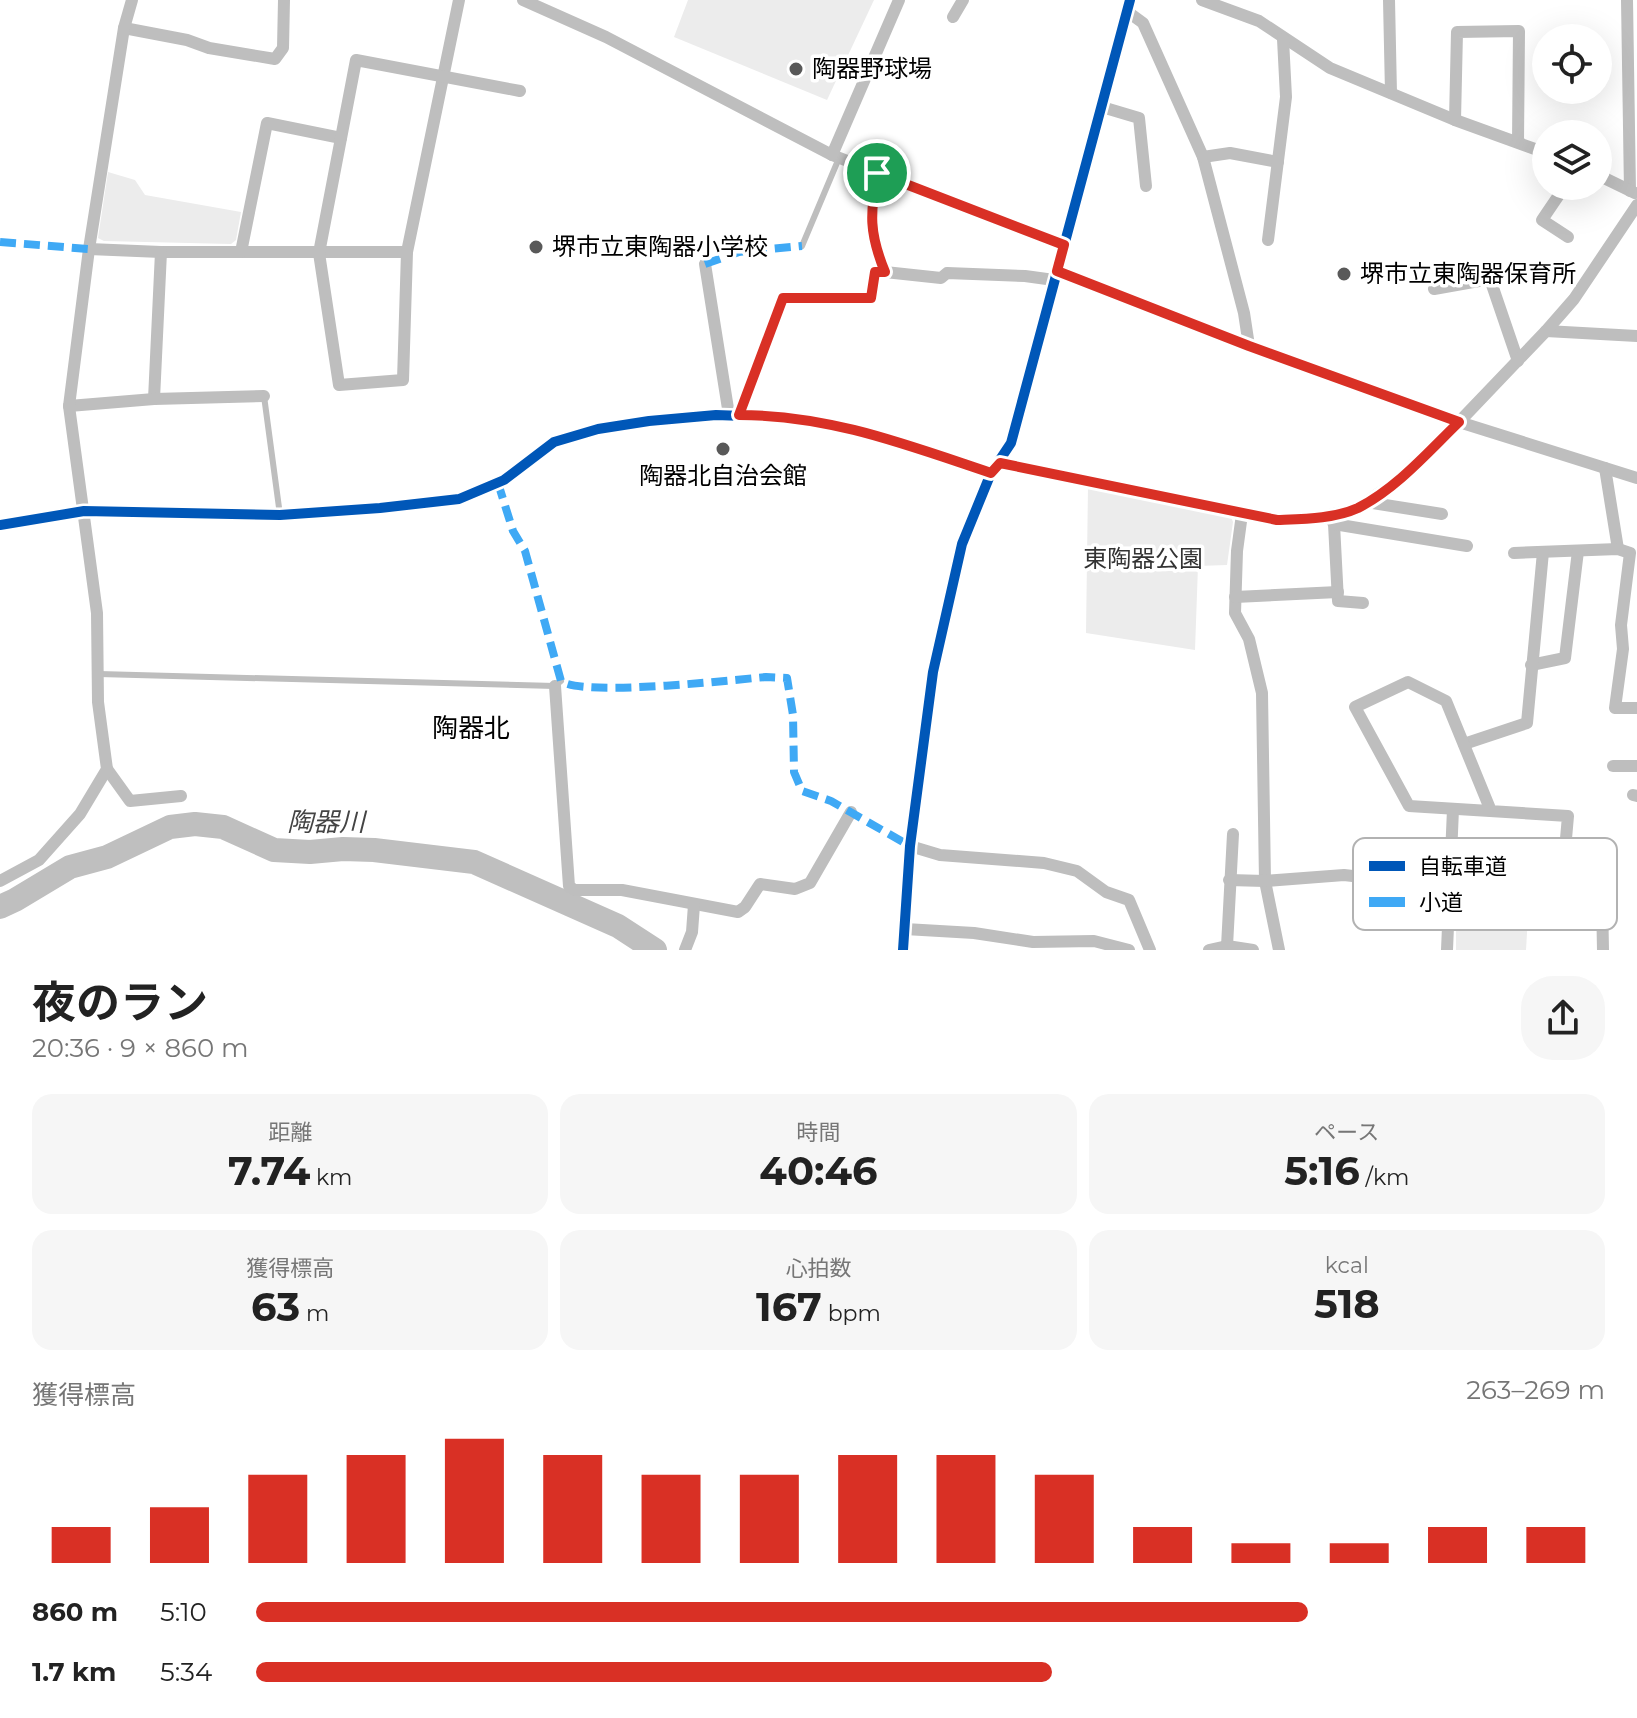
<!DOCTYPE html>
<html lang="ja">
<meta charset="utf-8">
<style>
:root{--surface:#fff;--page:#f6f6f6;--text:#222;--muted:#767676;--accent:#d93025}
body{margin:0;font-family:Montserrat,"Noto Sans JP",sans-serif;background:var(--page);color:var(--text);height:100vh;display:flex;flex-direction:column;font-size:30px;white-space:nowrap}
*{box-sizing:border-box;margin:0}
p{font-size:26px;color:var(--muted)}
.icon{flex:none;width:44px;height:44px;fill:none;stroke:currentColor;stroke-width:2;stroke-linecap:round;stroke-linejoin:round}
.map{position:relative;height:950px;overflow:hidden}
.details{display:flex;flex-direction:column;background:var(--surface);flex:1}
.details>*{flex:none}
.controls{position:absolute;left:1532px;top:24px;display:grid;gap:16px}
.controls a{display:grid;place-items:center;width:80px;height:80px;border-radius:50%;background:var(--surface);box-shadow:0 8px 32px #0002;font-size:40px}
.pin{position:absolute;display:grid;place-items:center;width:68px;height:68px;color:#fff;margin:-34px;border:4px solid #fff;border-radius:50%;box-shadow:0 2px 8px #0007}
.round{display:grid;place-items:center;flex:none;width:84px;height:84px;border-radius:32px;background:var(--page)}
.summary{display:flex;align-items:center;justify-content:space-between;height:136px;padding:0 32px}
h1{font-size:44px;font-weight:700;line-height:60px}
.figures{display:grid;grid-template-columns:repeat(3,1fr);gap:12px;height:136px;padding:8px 32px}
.figures div{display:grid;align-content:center;border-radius:20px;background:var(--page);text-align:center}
.figures b{font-size:40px;font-weight:700}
.figures small{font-size:22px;font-weight:400}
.figures p{font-size:22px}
.chart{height:224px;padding:16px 32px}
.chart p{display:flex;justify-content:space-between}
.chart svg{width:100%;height:144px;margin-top:8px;stroke:var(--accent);stroke-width:6}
ul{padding:0 32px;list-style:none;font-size:26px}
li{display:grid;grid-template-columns:128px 96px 1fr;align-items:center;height:60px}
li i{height:20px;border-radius:10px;background:var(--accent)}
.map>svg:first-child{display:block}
.green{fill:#ececec}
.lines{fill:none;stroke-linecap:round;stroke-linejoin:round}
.river{stroke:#bfbfbf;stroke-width:24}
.service{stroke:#bebebe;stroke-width:6}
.minor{stroke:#bebebe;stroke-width:12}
.quiet{stroke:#3fa9f5;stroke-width:8;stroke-dasharray:16 8;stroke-linecap:butt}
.cycleway-casing{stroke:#fff;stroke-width:15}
.cycleway{stroke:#0057b8;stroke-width:10}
.route-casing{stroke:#fff;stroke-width:16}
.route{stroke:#d93025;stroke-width:10}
.poi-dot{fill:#595959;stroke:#fff;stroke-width:3}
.labels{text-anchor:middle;stroke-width:7;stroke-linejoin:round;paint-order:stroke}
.poi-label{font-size:24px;fill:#000;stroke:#fff;text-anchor:start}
.park-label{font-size:24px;fill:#333;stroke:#fff}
.neighbourhood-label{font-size:26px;fill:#000;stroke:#fff}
.water-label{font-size:26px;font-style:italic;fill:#444;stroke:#fff}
.key{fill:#fff;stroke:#b2b2b2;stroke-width:2}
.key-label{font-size:22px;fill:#000}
</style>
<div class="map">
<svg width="1637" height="950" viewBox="0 0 1637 950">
<rect width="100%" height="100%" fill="#fff"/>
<!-- green -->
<g class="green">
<polygon points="688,0 874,0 827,100 674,37"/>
<polygon points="108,172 135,180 145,195 241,212 236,240 231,244 104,241 98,238"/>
<polygon points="1088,486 1231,517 1233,522 1227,565 1198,566 1195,650 1086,633"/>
<polygon points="1462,895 1529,899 1526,950 1456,950 1456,900"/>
</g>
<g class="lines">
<!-- river -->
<polyline class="river" points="0,907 15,900 70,867 107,857 170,827 195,824 223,827 274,850 310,852 343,849 374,850 474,862 618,926 655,950"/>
<!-- service -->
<g class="service">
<polyline points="802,246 839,158"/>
<polyline points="264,396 280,515"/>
<polyline points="739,415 783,298 871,298 875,272 884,272"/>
<polyline points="99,674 555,686 561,681"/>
</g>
<!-- minor -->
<g class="minor">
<polyline points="523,0 606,37 832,155 1064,245"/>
<polyline points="1202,0 1259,21 1330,68 1455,120 1546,153"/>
<polyline points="1389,0 1391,93"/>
<polyline points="1627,0 1630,191"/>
<polyline points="1128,12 1143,23 1203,157 1244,313 1249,346"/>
<polyline points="953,17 963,0"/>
<polyline points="124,28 187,40 209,48 275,59 283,48 284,0"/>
<polyline points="1102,107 1139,118 1146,186"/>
<polyline points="1455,120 1457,32 1519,31 1518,142"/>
<polyline points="832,155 899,0"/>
<polyline points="1203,157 1230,153 1278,162"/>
<path d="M877,173C870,214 869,233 885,272L941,278L947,273L1025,276L1054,280"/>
<polyline points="1598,175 1635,193"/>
<polyline points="1565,186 1542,220 1568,237"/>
<polyline points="1268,240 1286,97 1283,39"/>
<polyline points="89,249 161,252 407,252 459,0"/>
<polyline points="241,252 267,123 341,138"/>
<polyline points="407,252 403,380 339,385 319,253 356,60 520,91"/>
<polyline points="705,264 729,415"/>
<polyline points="1057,271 1249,346 1459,422 1637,478"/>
<polyline points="1434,289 1490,279 1518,361"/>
<polyline points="1546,331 1637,336"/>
<polyline points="154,399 161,252"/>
<polyline points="69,406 154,399 264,396"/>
<polyline points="1000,463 1277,520 1311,519 1356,509 1394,483 1459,422 1546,331 1574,299 1637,205"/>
<polyline points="1605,468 1618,549"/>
<polyline points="1366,502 1442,514"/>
<polyline points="1242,514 1237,551 1235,613 1249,639 1262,693 1265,881 1279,950"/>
<polyline points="1330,518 1334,524 1338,601 1363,603"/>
<polyline points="1334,524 1467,546"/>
<polyline points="0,525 84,511 280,515 380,508 459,499 504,480 554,442 598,429 649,421 716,415 801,418 863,430 991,473"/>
<polyline points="1514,553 1618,549 1630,553 1621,625 1623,649 1615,708 1637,708"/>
<polyline points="1235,597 1338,592"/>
<polyline points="1531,665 1565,658 1578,551"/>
<polyline points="555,686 569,886 574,890 622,890 738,912 745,907 760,884 795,889 810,883 851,812"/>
<polyline points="1464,744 1527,723 1543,552"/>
<polyline points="1613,766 1637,766"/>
<polyline points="107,769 130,801 181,796"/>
<polyline points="1633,795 1637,796"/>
<polyline points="1491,811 1446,701 1408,682 1355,707 1409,806 1568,816 1561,895"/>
<polyline points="910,846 940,855 1044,863 1077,871 1106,892 1129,900 1150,950"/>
<polyline points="1229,880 1265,881 1344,875 1449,887 1602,898 1603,950"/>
<polyline points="0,881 39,860 80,814 107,769 98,702 97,613 69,406 89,249 124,28 132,0"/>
<polyline points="905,929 974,933 1033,942 1094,941 1129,950"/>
<polyline points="1227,946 1233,834"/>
<polyline points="685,950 692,932 694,905"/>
<polyline points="903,950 910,846 933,672 962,544 991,473 1011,443 1130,0"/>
<polyline points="1209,950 1227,946 1253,950"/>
<polyline points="1447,950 1453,809"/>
</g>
<!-- quiet -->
<g class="quiet">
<polyline points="0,242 89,249"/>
<polyline points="705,264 739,252 802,246"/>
<path d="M498,483L513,531L525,551L561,681C582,697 732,680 766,677L787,678L793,715L794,772L802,791L831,801L910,846"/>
</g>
<!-- cycleway casing -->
<g class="cycleway-casing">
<g id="cycleway">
<polyline points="0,525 84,511 280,515 380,508 459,499 504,480 554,442 598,429 649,421 716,415 801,418 863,430 991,473"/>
<polyline points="903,950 910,846 933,672 962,544 991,473 1011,443 1130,0"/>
</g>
</g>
<!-- cycleway -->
<use href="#cycleway" class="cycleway"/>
</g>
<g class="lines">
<!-- route casing -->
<g class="route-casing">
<path id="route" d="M877,173L1064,245L1057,271L1249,346L1459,422C1428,452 1397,488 1358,508C1334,519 1303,519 1277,520L1000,463L991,473C907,445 830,415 739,415L783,298H871L875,272H885C869,233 870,214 877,173Z"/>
</g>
<!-- route -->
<use href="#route" class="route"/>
</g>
<!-- markers -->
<g class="poi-dot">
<circle cx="796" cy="69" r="8"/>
<circle cx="536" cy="247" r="8"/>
<circle cx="1344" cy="274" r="8"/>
<circle cx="723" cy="449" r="8"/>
</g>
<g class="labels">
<!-- poi labels -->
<g class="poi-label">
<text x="812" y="77">陶器野球場</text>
<text x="552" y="255">堺市立東陶器小学校</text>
<text x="1360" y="282">堺市立東陶器保育所</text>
<text x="723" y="484" text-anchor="middle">陶器北自治会館</text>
</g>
<!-- park labels -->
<g class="park-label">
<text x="1143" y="567">東陶器公園</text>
</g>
<!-- neighbourhood labels -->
<g class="neighbourhood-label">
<text x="471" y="737">陶器北</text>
</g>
<!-- water labels -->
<g class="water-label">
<text x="326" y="831">陶器川</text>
</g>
</g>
<!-- legend -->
<rect x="1353" y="838" width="264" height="92" rx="12" class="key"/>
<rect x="1369" y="861" width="36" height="10" fill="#0057b8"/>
<rect x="1369" y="897" width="36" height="10" fill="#3fa9f5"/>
<g class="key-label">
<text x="1419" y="874">自転車道</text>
<text x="1419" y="910">小道</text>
</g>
</svg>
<div class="controls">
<a><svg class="icon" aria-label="locate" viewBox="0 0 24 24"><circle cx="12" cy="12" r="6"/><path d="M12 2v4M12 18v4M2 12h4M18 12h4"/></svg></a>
<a><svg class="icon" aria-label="layers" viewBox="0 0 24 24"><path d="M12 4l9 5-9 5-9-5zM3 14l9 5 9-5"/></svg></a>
</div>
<div class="pin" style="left:877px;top:173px;background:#1e9e55"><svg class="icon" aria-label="arrive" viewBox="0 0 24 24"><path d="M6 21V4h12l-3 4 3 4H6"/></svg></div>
</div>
<section class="details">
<div class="summary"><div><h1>夜のラン</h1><p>20:36 · 9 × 860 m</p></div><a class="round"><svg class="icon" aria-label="share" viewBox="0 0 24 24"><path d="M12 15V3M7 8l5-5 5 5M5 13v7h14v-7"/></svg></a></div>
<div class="figures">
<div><p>距離</p><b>7.74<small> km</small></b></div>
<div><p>時間</p><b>40:46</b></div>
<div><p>ペース</p><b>5:16<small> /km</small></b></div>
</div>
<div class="figures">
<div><p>獲得標高</p><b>63<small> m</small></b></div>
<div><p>心拍数</p><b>167<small> bpm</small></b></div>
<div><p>kcal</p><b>518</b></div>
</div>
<div class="chart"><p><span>獲得標高</span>263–269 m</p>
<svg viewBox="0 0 160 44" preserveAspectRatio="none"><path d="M5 44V33M15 44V27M25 44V17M35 44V11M45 44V6M55 44V11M65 44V17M75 44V17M85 44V11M95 44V11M105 44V17M115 44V33M125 44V38M135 44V38M145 44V33M155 44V33"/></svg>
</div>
<ul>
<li><b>860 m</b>5:10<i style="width:78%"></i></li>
<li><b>1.7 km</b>5:34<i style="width:59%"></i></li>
</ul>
</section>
